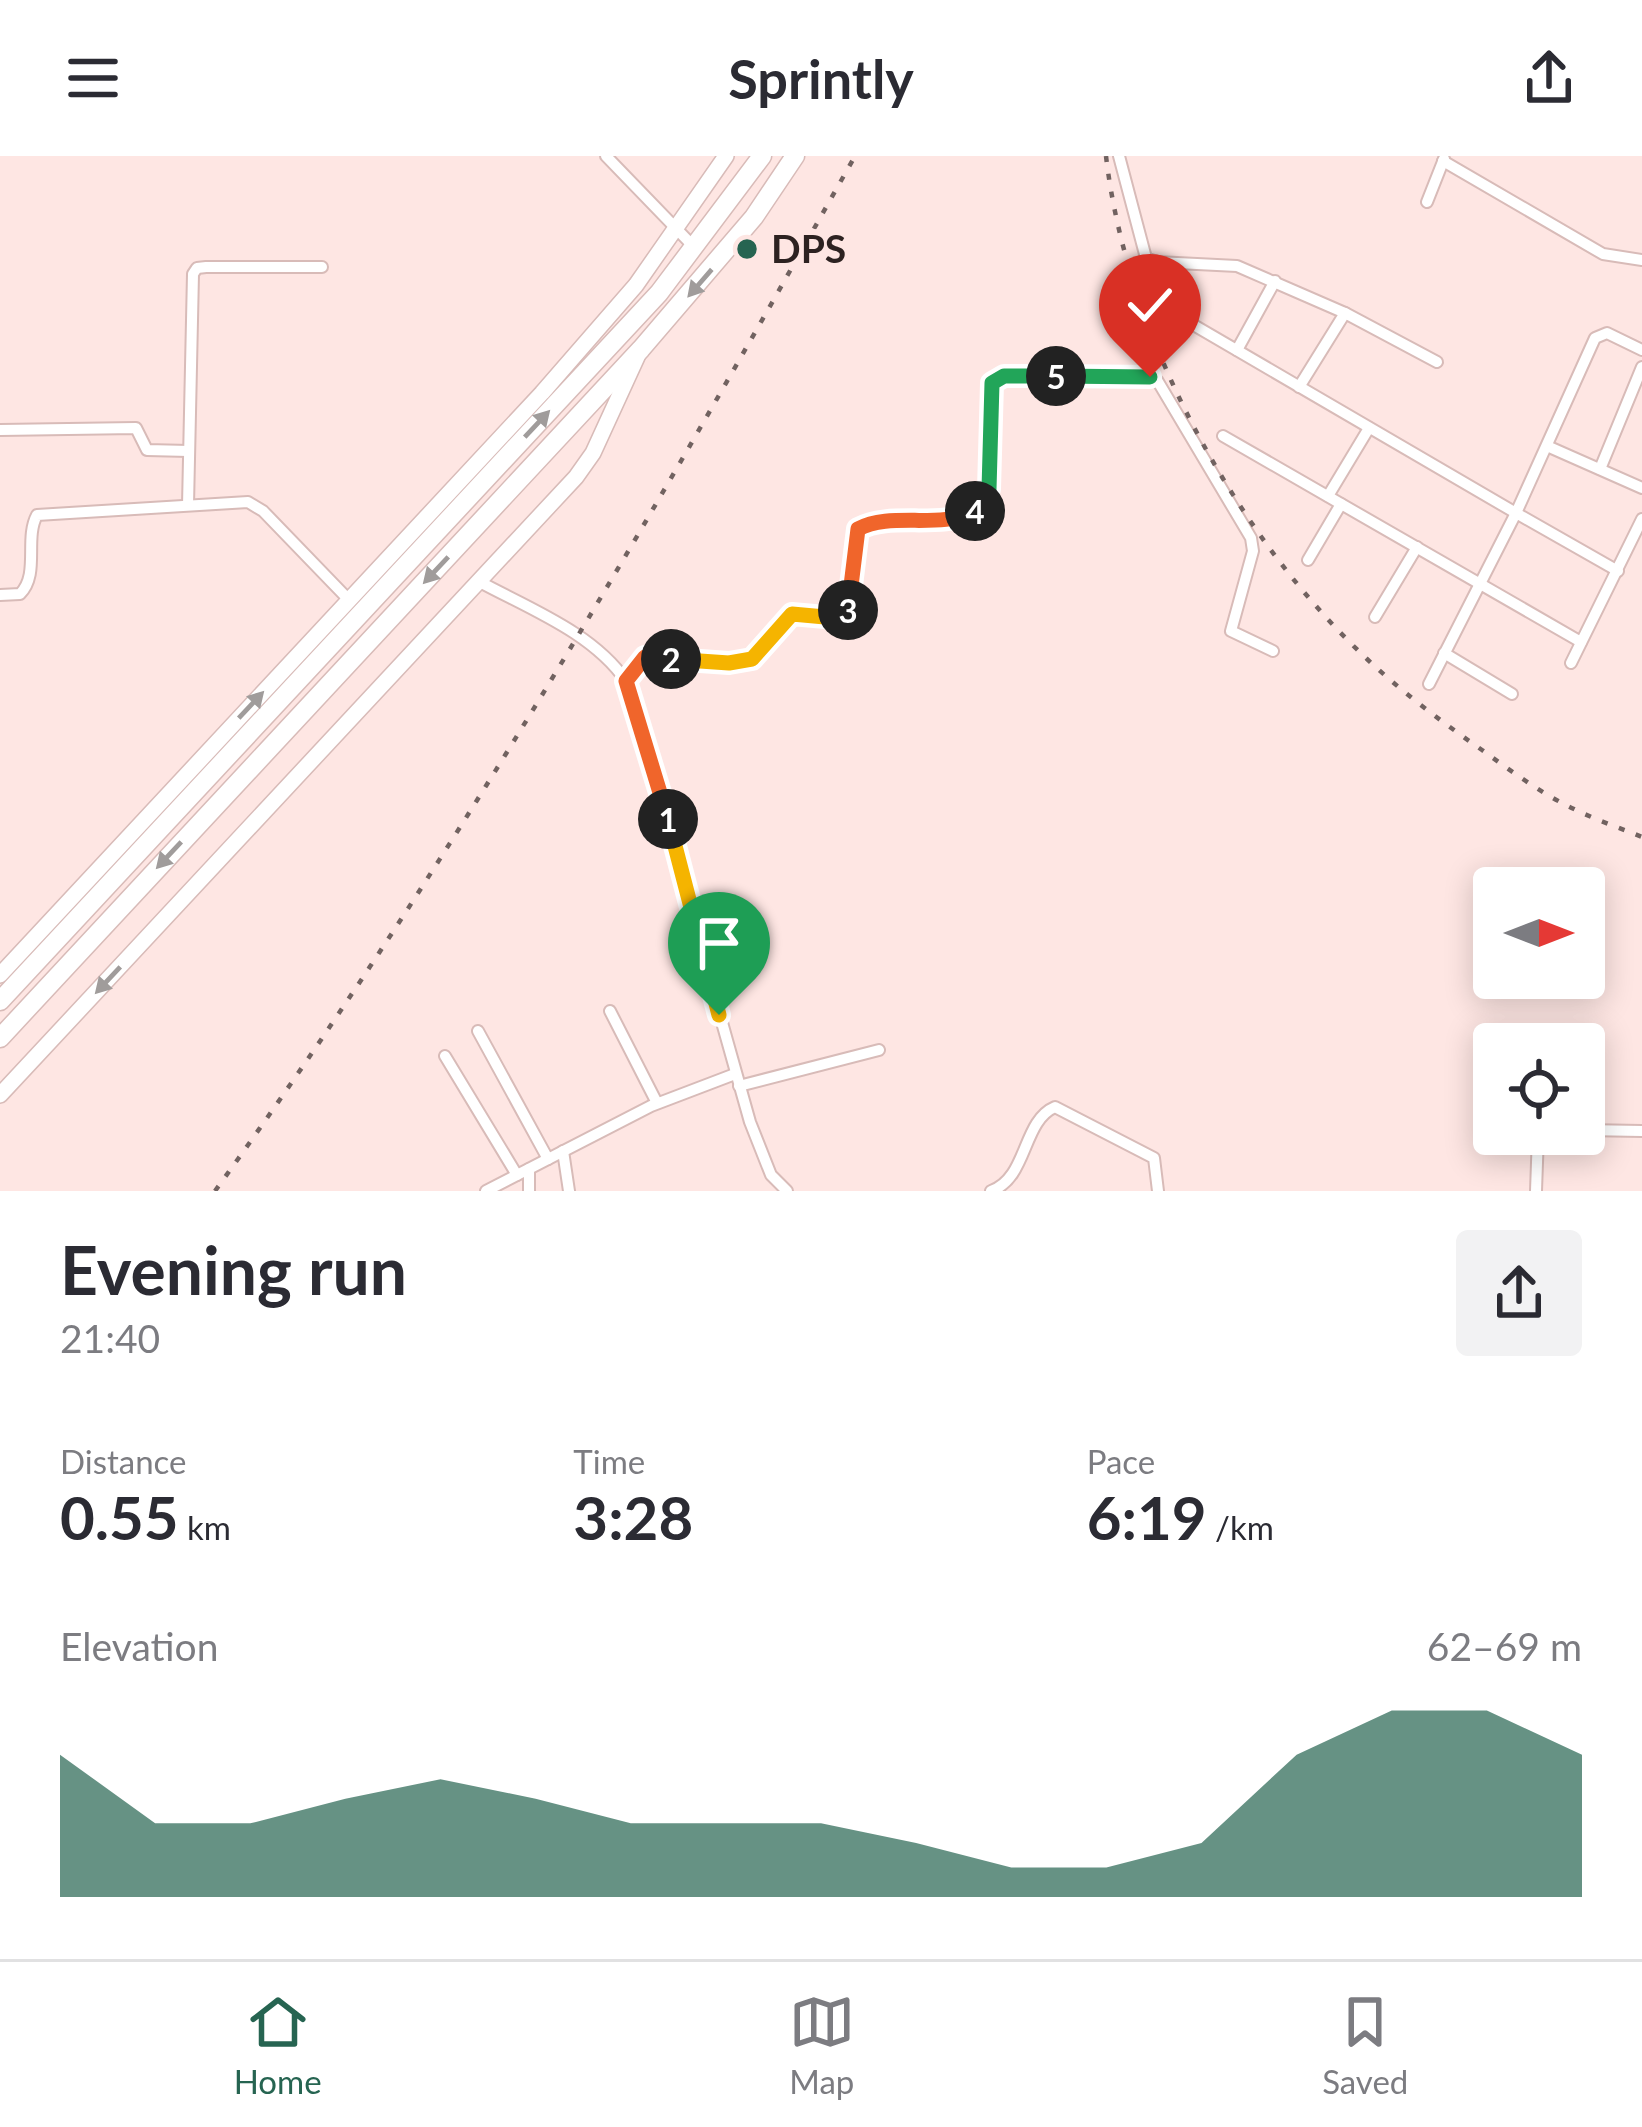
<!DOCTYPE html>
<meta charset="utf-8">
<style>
:root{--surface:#fff;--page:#f2f2f3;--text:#2b2b33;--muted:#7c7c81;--line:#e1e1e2;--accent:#266451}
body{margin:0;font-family:Lato,sans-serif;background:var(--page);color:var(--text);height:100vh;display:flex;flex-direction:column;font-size:45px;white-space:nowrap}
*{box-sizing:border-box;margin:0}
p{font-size:39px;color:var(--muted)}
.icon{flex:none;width:66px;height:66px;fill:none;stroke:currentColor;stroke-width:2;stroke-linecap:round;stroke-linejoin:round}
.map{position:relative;height:1035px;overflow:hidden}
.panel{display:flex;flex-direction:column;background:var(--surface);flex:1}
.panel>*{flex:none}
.needle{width:78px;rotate:90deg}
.controls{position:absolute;left:1473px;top:711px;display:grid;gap:24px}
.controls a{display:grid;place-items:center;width:132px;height:132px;border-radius:12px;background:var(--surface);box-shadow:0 6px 30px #0003;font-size:60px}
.pin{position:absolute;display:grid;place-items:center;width:102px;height:102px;color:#fff;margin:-123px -51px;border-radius:50% 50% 50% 0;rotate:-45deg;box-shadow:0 0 12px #0007}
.pin .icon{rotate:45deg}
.km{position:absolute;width:60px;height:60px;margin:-30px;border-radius:50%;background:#222;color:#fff;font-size:33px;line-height:60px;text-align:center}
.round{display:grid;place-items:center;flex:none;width:126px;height:126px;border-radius:12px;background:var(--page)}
.headline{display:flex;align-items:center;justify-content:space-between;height:204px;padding:0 60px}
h1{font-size:66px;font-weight:700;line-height:90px}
.metrics{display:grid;grid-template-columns:repeat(3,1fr);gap:18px;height:204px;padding:12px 60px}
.metrics div{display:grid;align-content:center}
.metrics b{font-size:60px;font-weight:700}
.metrics small{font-size:33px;font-weight:400}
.metrics p{font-size:33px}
.chart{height:336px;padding:24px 60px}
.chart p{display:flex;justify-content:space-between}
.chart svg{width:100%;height:216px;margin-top:12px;fill:var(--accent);opacity:.7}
header{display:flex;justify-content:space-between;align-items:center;height:156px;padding:0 60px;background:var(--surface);font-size:54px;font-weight:700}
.tabs{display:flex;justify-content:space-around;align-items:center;height:168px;border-top:3px solid var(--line);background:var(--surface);font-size:33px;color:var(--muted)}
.tabs a{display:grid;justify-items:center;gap:6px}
.tabs .selected{color:var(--accent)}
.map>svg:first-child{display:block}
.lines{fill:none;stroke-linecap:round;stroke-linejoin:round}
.street-casing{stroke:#d8bbb8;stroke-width:14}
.secondary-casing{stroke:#d8bbb8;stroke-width:18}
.highway-casing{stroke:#d8bbb8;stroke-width:21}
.street{stroke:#fff;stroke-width:10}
.secondary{stroke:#fff;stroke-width:15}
.highway{stroke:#fff;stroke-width:18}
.rail{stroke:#716260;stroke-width:4.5;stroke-dasharray:6 12;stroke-linecap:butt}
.oneway{fill:#a09c9b}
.split-1-casing{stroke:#fff;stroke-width:24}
.split-2-casing{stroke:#fff;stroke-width:24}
.split-3-casing{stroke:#fff;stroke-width:24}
.split-4-casing{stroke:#fff;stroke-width:24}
.split-5-casing{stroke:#fff;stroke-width:24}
.split-6-casing{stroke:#fff;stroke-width:24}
.split-1{stroke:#f5b400;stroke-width:15}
.split-2{stroke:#f0652b;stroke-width:15}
.split-3{stroke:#f5b400;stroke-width:15}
.split-4{stroke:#f0652b;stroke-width:15}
.split-5{stroke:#22a559;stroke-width:15}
.split-6{stroke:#22a559;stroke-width:15}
.poi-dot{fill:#266451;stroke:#fee6e3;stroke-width:4.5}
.labels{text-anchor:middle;stroke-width:12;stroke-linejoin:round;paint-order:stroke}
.poi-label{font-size:39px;font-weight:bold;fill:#2d2221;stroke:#fee6e3;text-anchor:start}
</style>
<header><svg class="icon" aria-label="menu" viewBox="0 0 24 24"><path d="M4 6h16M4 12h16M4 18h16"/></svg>Sprintly<svg class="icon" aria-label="share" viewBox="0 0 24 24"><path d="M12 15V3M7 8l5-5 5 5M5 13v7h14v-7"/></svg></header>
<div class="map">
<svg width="1642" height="1035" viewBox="0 0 1642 1035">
<rect width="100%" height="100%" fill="#fee6e3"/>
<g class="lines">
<!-- street casing -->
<g class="street-casing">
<g id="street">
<polyline points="606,0 694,91"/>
<polyline points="1119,0 1146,102 1157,106 1237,110 1345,157"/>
<polyline points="1443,5 1603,98 1642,104"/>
<polyline points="1427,46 1444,3"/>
<polyline points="1173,157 1516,357 1595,182 1607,177 1642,194"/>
<polyline points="1237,194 1275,125"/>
<polyline points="1299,231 1345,157 1437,206"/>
<polyline points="0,274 136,272 147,294 189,295"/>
<polyline points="1223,280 1581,486"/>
<polyline points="1547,290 1642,332"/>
<polyline points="1600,313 1642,211"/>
<polyline points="1328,340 1369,272"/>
<polyline points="188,349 193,118 197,112 206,111 322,111"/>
<polyline points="1308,404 1341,348"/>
<path d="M480,426C530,453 593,477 626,525L750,966L771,1019L787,1035"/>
<path d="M0,439L20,438C40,418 24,383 37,359L248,346L263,355L349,444"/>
<polyline points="1375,461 1417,391"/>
<polyline points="1444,497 1512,538"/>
<polyline points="1571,507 1642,363"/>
<path d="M626,525L645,501L729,507L752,503L792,458L842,461L849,451L858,373C895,353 944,374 983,351L989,333V234L996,222L1004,220H1141L1157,224L1251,382L1253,395L1231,475L1273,495"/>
<polyline points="1429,528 1516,357 1618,415"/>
<polyline points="610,855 657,947"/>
<polyline points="478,875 548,1003"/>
<polyline points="445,900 517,1019"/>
<polyline points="739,930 879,894"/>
<polyline points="1584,974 1642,975"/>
<polyline points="563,995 569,1035"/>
<polyline points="486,1035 651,950 735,918"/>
<polyline points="529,1035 529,1013"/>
<path d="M991,1035C1028,1022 1022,965 1055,951L1154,1002L1158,1035"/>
<polyline points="1536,1035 1538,978"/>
</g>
</g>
<!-- secondary casing -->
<g class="secondary-casing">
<g id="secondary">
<polyline points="0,819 542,237 636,129 726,0"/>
<polyline points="0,939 576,321 593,297 637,201"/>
</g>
</g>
<!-- highway casing -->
<g class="highway-casing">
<g id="highway">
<polyline points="0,845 659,137 762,0"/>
<polyline points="0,882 641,193 754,61 795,0"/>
</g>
</g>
<!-- street -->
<use href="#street" class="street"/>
<!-- secondary -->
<use href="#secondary" class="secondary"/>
<!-- highway -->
<use href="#highway" class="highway"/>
<!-- rail -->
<g class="rail">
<path d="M1106,0C1127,181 1235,379 1367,503C1403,537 1442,566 1482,594C1511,615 1542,638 1574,653C1596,664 1620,672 1642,681"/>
<path d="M215,1035C453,706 656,353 855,0"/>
</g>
</g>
<!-- one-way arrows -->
<defs><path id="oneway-solid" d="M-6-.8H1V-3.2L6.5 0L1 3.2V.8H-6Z" transform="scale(3)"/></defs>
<g class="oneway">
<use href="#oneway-solid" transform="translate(700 127) rotate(131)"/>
<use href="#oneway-solid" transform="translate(537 268) rotate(-47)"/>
<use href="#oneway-solid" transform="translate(436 414) rotate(133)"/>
<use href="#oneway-solid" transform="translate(251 549) rotate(-47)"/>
<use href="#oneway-solid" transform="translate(169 699) rotate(133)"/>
<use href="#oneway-solid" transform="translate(108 824) rotate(133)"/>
</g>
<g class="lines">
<!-- split-1 casing -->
<g class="split-1-casing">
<polyline id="split-1" points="668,663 719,859"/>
</g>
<!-- split-2 casing -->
<g class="split-2-casing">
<polyline id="split-2" points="668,663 626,525 645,501 671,503"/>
</g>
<!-- split-3 casing -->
<g class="split-3-casing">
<polyline id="split-3" points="671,503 729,507 752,503 792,458 836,462 848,454"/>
</g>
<!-- split-4 casing -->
<g class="split-4-casing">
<path id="split-4" d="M848,454L858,373C892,355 939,374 975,355"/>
</g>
<!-- split-5 casing -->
<g class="split-5-casing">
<polyline id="split-5" points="975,355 983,351 989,333 992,227 1004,220 1056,220"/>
</g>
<!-- split-6 casing -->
<g class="split-6-casing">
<polyline id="split-6" points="1056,220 1150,221"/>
</g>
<!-- split-1 -->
<use href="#split-1" class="split-1"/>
<!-- split-2 -->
<use href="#split-2" class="split-2"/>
<!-- split-3 -->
<use href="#split-3" class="split-3"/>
<!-- split-4 -->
<use href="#split-4" class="split-4"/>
<!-- split-5 -->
<use href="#split-5" class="split-5"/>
<!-- split-6 -->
<use href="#split-6" class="split-6"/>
</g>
<!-- markers -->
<circle class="poi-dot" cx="747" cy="93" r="12"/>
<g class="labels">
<!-- poi labels -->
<g class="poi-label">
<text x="771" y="107">DPS</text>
</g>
</g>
</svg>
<div class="controls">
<a><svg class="needle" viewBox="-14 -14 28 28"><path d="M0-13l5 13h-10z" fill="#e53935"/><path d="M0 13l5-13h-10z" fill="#7c7c81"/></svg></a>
<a><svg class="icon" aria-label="locate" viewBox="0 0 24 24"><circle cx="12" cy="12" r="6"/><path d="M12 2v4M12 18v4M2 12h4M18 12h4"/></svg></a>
</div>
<div class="pin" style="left:719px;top:859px;background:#1e9e55"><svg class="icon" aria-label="arrive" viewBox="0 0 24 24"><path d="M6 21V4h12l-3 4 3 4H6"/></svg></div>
<div class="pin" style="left:1150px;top:221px;background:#d93025"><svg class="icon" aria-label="check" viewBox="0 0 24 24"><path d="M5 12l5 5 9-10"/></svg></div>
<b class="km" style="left:668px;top:663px">1</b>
<b class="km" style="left:671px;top:503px">2</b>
<b class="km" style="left:848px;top:454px">3</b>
<b class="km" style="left:975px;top:355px">4</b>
<b class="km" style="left:1056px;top:220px">5</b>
</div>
<section class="panel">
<div class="headline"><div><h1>Evening run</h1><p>21:40</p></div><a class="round"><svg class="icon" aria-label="share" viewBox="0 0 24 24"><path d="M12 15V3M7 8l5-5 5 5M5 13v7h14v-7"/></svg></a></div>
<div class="metrics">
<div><p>Distance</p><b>0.55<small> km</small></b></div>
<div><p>Time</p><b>3:28</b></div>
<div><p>Pace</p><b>6:19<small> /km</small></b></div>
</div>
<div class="chart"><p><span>Elevation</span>62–69 m</p>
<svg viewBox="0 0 160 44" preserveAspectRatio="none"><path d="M0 44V15L10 29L20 29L30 24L40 20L50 24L60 29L70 29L80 29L90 33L100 38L110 38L120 33L130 15L140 6L150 6L160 15V44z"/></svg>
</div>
</section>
<nav class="tabs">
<a class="selected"><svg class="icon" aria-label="home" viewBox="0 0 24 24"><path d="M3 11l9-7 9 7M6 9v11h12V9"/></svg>Home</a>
<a><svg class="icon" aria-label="map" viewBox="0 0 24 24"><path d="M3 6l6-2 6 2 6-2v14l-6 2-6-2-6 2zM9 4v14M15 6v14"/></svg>Map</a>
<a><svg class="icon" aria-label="saved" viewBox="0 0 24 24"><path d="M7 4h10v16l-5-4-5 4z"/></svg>Saved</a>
</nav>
